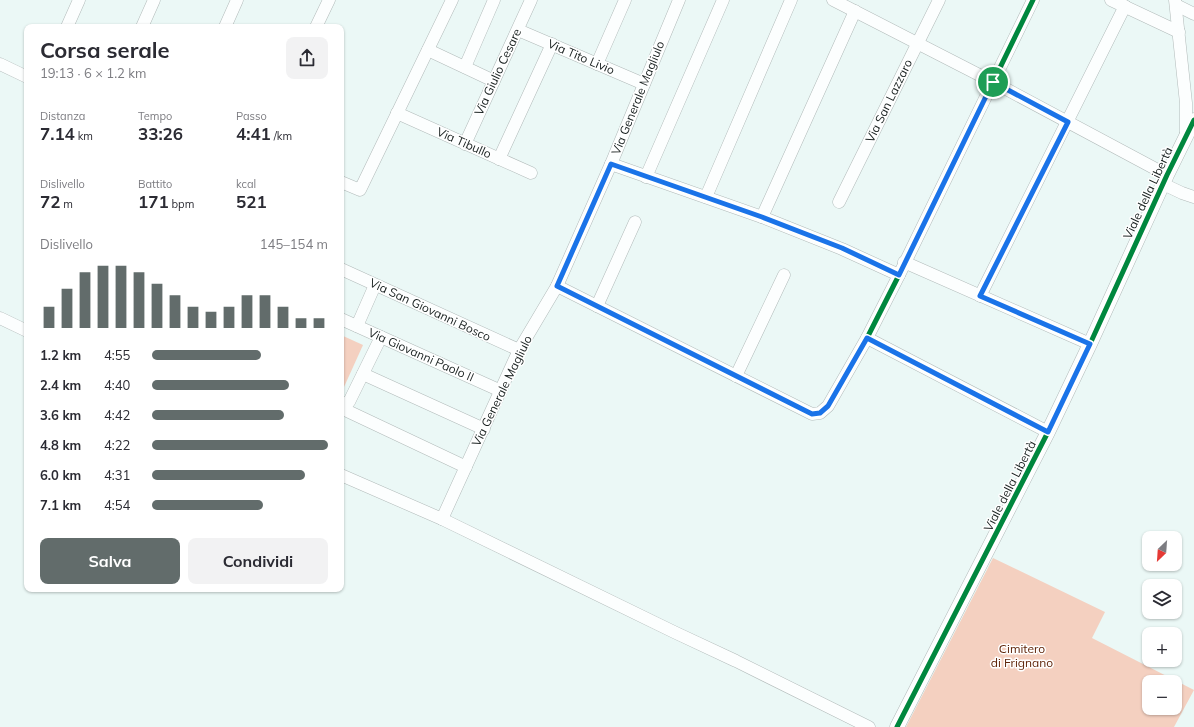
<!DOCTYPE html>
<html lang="it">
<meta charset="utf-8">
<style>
:root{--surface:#fff;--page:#f2f2f3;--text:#2b2b33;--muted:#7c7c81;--accent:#626c6b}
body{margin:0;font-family:Mulish,sans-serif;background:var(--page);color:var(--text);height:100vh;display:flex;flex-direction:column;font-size:15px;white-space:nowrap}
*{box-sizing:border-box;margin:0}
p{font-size:13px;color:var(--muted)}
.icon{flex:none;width:22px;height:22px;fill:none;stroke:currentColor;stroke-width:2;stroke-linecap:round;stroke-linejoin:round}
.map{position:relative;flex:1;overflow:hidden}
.drawer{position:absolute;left:24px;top:24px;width:320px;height:568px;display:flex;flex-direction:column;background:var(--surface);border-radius:8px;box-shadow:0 1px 3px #0004}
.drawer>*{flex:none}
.needle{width:26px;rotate:205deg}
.controls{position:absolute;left:1142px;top:531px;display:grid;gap:8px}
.controls a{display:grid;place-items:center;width:40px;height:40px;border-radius:8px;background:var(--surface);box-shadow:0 1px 3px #0004;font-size:20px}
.pin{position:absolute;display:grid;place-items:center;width:34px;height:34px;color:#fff;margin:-17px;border:2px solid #fff;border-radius:50%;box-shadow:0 1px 4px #0007}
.round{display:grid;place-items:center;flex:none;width:42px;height:42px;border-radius:8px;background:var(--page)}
.headline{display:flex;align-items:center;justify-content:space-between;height:68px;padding:0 16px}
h1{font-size:22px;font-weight:700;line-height:30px}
.metrics{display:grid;grid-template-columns:repeat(3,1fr);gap:6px;height:68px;padding:4px 16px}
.metrics div{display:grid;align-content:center}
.metrics b{font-size:17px;font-weight:700}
.metrics small{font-size:11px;font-weight:400}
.metrics p{font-size:11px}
.chart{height:112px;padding:8px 16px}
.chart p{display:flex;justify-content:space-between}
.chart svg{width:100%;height:72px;margin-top:4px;stroke:var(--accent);stroke-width:6}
.action{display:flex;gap:8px;margin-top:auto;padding:8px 16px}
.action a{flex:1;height:46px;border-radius:8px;background:var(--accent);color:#fff;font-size:16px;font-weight:700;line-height:46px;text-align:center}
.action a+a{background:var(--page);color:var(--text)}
ul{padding:0 16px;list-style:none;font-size:13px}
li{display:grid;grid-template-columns:64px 48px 1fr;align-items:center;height:30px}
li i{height:10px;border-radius:5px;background:var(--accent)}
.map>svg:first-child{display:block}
.green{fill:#f4d0c0;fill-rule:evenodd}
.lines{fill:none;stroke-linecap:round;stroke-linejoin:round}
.minor-casing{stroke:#b1bab9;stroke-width:13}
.tertiary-casing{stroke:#b1bab9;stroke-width:15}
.minor{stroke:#fcfefe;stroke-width:12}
.tertiary{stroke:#fcfefe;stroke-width:14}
.cycleway-casing{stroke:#fff;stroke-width:8}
.cycleway{stroke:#00873e;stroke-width:5}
.route-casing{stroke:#fff;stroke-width:8}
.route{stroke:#1a73e8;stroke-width:5}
.labels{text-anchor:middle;stroke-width:3;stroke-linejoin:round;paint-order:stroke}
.street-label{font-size:12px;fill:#192120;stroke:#fff}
.park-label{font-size:12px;fill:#5f2408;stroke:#fff}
</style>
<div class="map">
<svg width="1194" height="727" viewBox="0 0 1194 727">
<rect width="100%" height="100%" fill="#ebf8f6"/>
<!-- green -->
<g class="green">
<polygon points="341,335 363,345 344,387 341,386"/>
<path d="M993,558L1105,612L1092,638L1194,690L1174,727H906ZM1149,682H1175V708H1149Z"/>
</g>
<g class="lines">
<!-- minor casing -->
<g class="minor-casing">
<g id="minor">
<polyline points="833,0 993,82 1167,175"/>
<polyline points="1111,0 1179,32"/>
<polyline points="1175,0 1186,103 1186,135"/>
<polyline points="1176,5 1194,14"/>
<polyline points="67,27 79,0"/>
<polyline points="142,27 154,0"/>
<polyline points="225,27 237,0"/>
<polyline points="316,27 329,0"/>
<polyline points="518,30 644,84"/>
<polyline points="428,50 494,81"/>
<polyline points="0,64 27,77"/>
<polyline points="597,64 625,0"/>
<polyline points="465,67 494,0"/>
<polyline points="397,113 531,173"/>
<polyline points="465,144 531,0"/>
<polyline points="499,159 552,44"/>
<polyline points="611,164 762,217 842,249 899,275"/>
<polyline points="646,177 723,0"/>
<polyline points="341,182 360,190 452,0"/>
<polyline points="1163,184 1182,193 1194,197"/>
<polyline points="706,197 791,0"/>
<polyline points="839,202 939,0"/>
<polyline points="762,217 855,11"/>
<polyline points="904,262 1090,344"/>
<polyline points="341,269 519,350"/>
<polyline points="557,286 812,414 820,413 828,406 867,338 899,275 1033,0"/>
<polyline points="980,296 1125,6"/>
<polyline points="597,306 635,222"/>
<polyline points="0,318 27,331"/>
<polyline points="341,319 501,391"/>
<polyline points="357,326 375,285"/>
<polyline points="867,338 1048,432"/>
<polyline points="363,374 484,429"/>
<polyline points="736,376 784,275"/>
<polyline points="341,404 349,402 381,337"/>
<polyline points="341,408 466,467"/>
<polyline points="341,475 442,519 674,632 736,661 869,727"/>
<polyline points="442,519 519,350 557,286 611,164 679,0"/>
</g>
</g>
<!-- tertiary casing -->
<g class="tertiary-casing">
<polyline id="tertiary" points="897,727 1048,432 1090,344 1167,175 1194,120"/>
</g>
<!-- minor -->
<use href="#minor" class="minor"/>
<!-- tertiary -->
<use href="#tertiary" class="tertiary"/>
<!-- cycleway casing -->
<g class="cycleway-casing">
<g id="cycleway">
<polyline points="557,286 812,414 820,413 828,406 867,338 899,275 1033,0"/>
<polyline points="897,727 1048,432 1090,344 1167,175 1194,120"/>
</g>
</g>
<!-- cycleway -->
<use href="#cycleway" class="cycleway"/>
</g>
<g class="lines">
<!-- route casing -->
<g class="route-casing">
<polygon id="route" points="993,82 1068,122 980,296 1090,344 1048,432 867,338 828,406 820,413 812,414 557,286 611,164 762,217 842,248 899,275"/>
</g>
<!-- route -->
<use href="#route" class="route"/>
</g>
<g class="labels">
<!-- street labels -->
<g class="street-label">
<text transform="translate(581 57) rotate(23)" y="4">Via Tito Livio</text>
<text transform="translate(498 72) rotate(-65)" y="4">Via Giulio Cesare</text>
<text transform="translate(638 98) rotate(-68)" y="4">Via Generale Magliulo</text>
<text transform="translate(889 101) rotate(-64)" y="4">Via San Lazzaro</text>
<text transform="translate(464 143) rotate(24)" y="4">Via Tibullo</text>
<text transform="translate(1148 193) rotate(-65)" y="4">Viale della Libertà</text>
<text transform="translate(430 310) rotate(25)" y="4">Via San Giovanni Bosco</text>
<text transform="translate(421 355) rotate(24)" y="4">Via Giovanni Paolo II</text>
<text transform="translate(502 391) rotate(-64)" y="4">Via Generale Magliulo</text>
<text transform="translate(1010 486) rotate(-63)" y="4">Viale della Libertà</text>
</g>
<!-- park labels -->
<g class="park-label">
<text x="1022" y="653">Cimitero<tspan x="1022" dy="14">di Frignano</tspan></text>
</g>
</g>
</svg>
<div class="controls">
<a><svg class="needle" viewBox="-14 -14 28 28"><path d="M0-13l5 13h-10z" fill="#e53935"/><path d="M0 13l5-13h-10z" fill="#7c7c81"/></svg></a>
<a><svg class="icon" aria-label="layers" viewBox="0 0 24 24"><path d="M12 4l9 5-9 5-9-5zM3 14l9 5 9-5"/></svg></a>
<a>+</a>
<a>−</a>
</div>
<div class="pin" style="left:993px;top:82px;background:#1e9e55"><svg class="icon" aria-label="arrive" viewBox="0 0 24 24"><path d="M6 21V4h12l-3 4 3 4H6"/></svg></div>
<section class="drawer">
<div class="headline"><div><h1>Corsa serale</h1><p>19:13 · 6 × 1.2 km</p></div><a class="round"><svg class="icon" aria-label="share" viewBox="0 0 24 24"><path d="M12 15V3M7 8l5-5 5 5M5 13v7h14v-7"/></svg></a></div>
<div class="metrics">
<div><p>Distanza</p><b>7.14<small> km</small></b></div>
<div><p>Tempo</p><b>33:26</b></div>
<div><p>Passo</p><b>4:41<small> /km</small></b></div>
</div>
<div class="metrics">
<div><p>Dislivello</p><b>72<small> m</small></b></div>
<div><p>Battito</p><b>171<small> bpm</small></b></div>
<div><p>kcal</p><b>521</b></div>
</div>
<div class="chart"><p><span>Dislivello</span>145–154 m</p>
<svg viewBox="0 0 160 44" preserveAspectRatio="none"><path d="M5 44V31M15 44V20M25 44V10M35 44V6M45 44V6M55 44V10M65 44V17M75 44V24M85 44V31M95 44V34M105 44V31M115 44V24M125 44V24M135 44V31M145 44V38M155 44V38"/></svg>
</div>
<ul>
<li><b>1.2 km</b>4:55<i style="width:62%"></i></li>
<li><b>2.4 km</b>4:40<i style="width:78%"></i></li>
<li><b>3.6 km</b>4:42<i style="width:75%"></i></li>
<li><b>4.8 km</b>4:22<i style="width:100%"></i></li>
<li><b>6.0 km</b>4:31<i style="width:87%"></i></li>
<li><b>7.1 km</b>4:54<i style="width:63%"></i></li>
</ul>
<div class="action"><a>Salva</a><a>Condividi</a></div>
</section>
</div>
